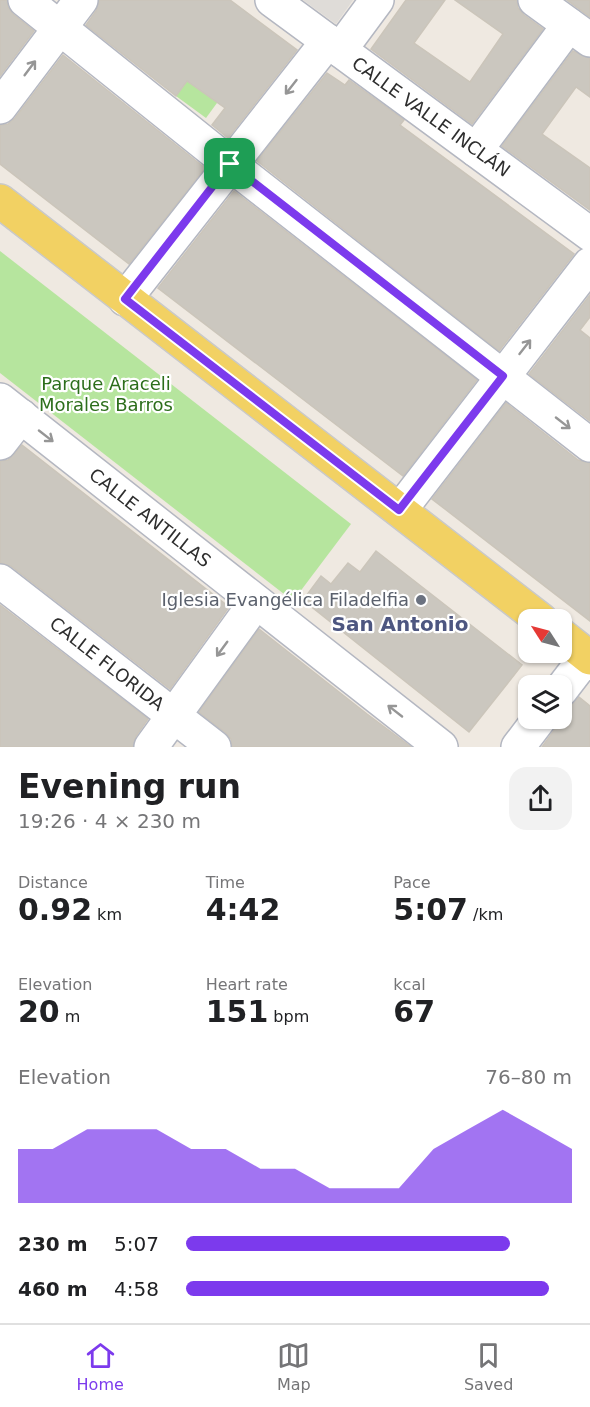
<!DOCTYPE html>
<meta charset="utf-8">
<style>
:root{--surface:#fff;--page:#f2f2f2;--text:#202124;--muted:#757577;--line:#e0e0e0;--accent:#7c3aed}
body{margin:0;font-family:"DejaVu Sans",sans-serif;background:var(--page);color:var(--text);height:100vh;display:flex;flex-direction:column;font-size:22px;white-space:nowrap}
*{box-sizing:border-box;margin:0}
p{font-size:20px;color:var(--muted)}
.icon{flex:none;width:33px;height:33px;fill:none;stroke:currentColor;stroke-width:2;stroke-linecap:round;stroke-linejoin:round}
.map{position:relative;height:747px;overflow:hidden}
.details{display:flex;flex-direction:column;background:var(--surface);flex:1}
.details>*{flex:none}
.needle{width:39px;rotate:306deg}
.tools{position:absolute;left:518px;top:609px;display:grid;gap:12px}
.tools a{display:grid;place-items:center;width:54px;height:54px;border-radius:12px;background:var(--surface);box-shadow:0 2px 4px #0004;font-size:30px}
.pin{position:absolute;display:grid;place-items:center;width:51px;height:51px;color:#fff;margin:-26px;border-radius:12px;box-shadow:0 3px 9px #0006}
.round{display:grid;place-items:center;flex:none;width:63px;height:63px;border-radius:18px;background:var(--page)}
.summary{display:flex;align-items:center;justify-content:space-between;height:102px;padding:0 18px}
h1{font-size:33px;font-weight:800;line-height:45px}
.figures{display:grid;grid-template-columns:repeat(3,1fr);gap:9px;height:102px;padding:6px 18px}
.figures div{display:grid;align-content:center}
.figures b{font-size:30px;font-weight:800}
.figures small{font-size:16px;font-weight:400}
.figures p{font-size:16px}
.chart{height:168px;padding:12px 18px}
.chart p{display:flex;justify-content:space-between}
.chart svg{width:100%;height:108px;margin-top:6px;fill:var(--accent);opacity:.7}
ul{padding:0 18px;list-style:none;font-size:20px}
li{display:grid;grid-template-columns:96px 72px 1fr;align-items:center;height:45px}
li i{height:15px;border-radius:8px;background:var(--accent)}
.dock{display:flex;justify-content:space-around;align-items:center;height:84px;border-top:2px solid var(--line);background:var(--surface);font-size:16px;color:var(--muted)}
.dock a{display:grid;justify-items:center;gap:3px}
.dock .current{color:var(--accent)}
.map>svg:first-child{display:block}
.green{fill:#b6e59e}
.plaza{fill:#dfdcd8}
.building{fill:#cbc7bf;stroke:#cbc5ba;stroke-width:1.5}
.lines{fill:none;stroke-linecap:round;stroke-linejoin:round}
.minor-casing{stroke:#b4b7c1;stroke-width:36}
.major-casing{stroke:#c9c9c9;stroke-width:36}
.minor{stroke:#fff;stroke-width:33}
.major{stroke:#f2d163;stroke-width:33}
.oneway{stroke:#969696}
.route-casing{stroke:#fff;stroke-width:12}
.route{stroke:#7c3aed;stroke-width:8}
.worship-dot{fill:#6b7280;stroke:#fff;stroke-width:2}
.labels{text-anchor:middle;stroke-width:4.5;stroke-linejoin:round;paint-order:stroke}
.street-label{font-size:18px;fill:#2e2e2e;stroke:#fff}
.park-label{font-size:18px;fill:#2c6e1b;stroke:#fff}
.worship-label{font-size:18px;fill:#5b616d;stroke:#fff;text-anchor:end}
.neighbourhood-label{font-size:20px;font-weight:bold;fill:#4d5680;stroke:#fff}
</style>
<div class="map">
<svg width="590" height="747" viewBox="0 0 590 747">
<rect width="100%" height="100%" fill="#efe9e1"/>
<!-- green -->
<g class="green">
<polygon points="206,55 236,77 206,118 176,96"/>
<polygon points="0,251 351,524 293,601 0,373"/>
</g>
<!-- plaza -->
<polygon class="plaza" points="303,0 353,0 336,24"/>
<!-- building -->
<g class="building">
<polygon points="0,0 7,0 8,7 13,14 34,31 0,76"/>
<polygon points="99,0 230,0 297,50 228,138 212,125 225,108 187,81 176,96 86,25 96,11"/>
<polygon points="406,0 445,0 414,43 470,82 503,34 455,0 517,0 518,8 524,15 543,29 472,124 371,49"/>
<polygon points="567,0 590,0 590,17"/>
<polygon points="573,51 590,58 590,97 576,87 542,134 590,168 590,210 502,146"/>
<polygon points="63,55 205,168 129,264 0,164 0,125 8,124 15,118"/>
<polygon points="327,73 345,85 349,80 404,120 400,125 574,254 499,351 257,161"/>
<polygon points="234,191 477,380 403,476 158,288"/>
<polygon points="590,295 590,317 580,330 590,338 590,421 529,374"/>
<polygon points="506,403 578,460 590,463 590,621 432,499"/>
<polygon points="22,445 229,607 170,689 11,566 0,563 0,461 8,460"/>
<polygon points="376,551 522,665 469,732 303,600 321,576 331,584 348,563 360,572"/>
<polygon points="0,605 148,719 136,736 133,747 0,747"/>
<polygon points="259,629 367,714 411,747 232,747 231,739 226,733 199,712"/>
<polygon points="579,697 590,706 590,747 542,747 555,729 558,718 561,718 561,708 569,707"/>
</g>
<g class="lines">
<!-- minor casing -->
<g class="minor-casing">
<g id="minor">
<polyline points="25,0 230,164 590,445"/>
<polyline points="272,0 590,234"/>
<polyline points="535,0 590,40"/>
<polyline points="340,50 377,0"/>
<polyline points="0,107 81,0"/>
<polyline points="476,150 569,25"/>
<polyline points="125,299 328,41"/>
<polyline points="0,400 441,747"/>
<polyline points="0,443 21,416"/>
<polyline points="400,510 590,264"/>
<polyline points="0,581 214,747"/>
<polyline points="561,690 587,656"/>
<polyline points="151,747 256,602"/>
<polyline points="518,747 540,718"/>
</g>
</g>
<!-- major casing -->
<g class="major-casing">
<g id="major">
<polyline points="0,201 541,620"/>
<polyline points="561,635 590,658"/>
</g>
</g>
<!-- minor -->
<use href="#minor" class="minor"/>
<!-- major -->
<use href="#major" class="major"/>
</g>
<!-- one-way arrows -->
<defs><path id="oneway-shaft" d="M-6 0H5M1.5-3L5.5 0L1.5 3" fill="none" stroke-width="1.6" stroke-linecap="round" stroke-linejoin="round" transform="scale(1.5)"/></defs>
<g class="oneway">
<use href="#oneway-shaft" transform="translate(30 68) rotate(-53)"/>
<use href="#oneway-shaft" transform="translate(291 87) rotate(128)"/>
<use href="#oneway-shaft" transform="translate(525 347) rotate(-52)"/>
<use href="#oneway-shaft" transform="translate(563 423) rotate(38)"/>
<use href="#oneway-shaft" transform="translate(46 436) rotate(38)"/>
<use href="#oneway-shaft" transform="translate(222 649) rotate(126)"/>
<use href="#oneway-shaft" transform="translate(395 711) rotate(-142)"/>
</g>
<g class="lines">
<!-- route casing -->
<g class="route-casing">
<polygon id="route" points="230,164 503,376 399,510 125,299"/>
</g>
<!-- route -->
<use href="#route" class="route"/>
</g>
<!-- markers -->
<circle class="worship-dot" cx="421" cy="600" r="6"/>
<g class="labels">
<!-- street labels -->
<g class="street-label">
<text transform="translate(431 117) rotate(36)" y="6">CALLE VALLE INCLÁN</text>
<text transform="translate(150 518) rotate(38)" y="6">CALLE ANTILLAS</text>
<text transform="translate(107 664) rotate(38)" y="6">CALLE FLORIDA</text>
</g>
<!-- park labels -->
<g class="park-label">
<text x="106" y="390">Parque Araceli<tspan x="106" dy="21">Morales Barros</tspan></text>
</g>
<!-- worship labels -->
<g class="worship-label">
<text x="409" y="606">Iglesia Evangélica Filadelfia</text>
</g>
<!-- neighbourhood labels -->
<g class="neighbourhood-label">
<text x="400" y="631">San Antonio</text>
</g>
</g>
</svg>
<div class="tools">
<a><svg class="needle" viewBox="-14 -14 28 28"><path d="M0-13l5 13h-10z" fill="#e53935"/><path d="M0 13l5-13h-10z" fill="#757577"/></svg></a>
<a><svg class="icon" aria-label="layers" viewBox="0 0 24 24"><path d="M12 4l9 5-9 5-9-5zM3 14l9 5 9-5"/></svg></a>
</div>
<div class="pin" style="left:230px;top:164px;background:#1e9e55"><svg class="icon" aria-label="arrive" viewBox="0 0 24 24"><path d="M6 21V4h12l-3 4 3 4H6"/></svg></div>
</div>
<section class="details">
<div class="summary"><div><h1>Evening run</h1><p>19:26 · 4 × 230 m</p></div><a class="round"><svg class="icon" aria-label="share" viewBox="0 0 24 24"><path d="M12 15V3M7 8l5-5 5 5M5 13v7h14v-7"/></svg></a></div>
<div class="figures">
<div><p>Distance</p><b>0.92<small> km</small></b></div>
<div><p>Time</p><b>4:42</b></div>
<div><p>Pace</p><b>5:07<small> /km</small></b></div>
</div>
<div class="figures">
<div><p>Elevation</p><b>20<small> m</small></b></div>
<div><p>Heart rate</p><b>151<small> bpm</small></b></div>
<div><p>kcal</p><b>67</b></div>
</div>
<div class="chart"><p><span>Elevation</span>76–80 m</p>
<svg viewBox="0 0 160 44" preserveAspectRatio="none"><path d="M0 44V22L10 22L20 14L30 14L40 14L50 22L60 22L70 30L80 30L90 38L100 38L110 38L120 22L130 14L140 6L150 14L160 22V44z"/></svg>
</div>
<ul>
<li><b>230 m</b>5:07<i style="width:84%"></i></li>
<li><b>460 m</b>4:58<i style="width:94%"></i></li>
</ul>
</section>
<nav class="dock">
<a class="current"><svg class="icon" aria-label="home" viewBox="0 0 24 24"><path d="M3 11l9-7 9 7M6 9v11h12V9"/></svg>Home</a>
<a><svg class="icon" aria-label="map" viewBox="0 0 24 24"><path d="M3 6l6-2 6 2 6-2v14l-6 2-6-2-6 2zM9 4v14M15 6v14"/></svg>Map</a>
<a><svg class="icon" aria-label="saved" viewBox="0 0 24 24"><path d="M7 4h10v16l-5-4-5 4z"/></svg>Saved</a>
</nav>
